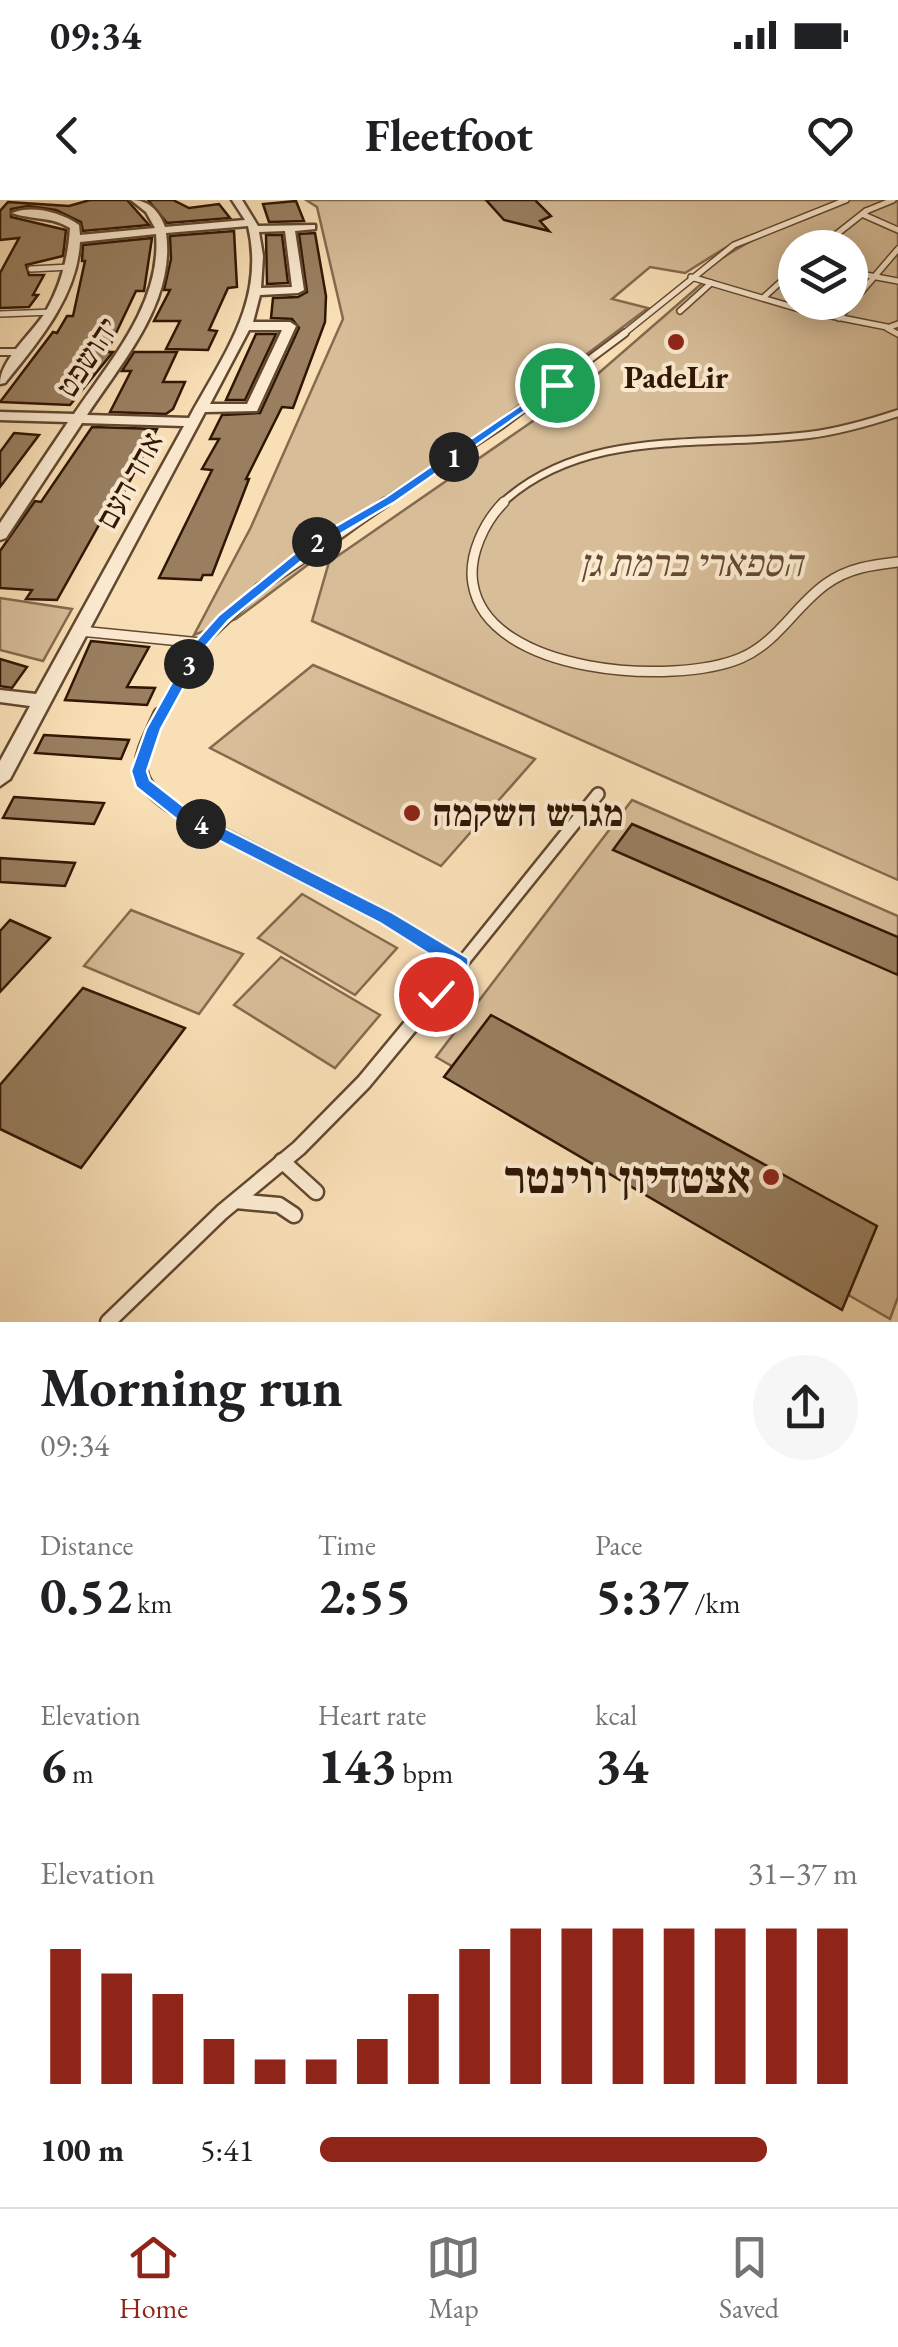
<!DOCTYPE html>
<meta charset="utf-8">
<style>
:root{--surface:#fff;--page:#f6f6f6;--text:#202124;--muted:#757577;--line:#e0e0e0;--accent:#8f2418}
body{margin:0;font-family:"EB Garamond","Frank Ruhl Libre",serif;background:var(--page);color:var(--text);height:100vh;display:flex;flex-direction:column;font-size:38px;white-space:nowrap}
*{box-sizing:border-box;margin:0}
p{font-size:32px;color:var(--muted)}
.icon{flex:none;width:55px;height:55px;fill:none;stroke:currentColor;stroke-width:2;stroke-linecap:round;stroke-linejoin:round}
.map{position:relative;height:1122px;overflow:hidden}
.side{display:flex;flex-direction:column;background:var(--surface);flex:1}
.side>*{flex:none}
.fabs{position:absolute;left:778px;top:30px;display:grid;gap:20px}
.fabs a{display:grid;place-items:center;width:90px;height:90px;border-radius:50%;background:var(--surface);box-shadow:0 5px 25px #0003;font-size:50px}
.pin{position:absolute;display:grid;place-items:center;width:85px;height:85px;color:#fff;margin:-42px;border:5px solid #fff;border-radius:50%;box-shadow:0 2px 10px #0007}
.km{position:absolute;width:50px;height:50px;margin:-25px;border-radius:50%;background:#222;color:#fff;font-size:28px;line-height:50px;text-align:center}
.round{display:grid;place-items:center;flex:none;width:105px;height:105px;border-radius:52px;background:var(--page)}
.head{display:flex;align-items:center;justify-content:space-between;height:170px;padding:0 40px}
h1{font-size:55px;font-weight:700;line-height:75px}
.stats{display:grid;grid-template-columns:repeat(3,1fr);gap:15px;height:170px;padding:10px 40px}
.stats div{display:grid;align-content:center}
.stats b{font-size:50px;font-weight:700}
.stats small{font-size:28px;font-weight:400}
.stats p{font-size:28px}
.chart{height:280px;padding:20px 40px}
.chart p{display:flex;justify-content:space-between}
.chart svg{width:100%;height:180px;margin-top:10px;stroke:var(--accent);stroke-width:6}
ul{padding:0 40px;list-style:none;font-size:32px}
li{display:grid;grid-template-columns:160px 120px 1fr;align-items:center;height:75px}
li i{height:25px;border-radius:12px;background:var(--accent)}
.status{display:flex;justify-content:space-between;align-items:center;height:70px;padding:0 50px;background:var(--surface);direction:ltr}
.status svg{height:28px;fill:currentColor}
header{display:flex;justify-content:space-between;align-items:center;height:130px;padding:0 40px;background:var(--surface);font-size:45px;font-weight:700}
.dock{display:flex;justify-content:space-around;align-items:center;height:140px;border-top:2px solid var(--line);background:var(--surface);font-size:28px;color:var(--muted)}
.dock a{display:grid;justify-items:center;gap:5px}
.dock .selected{color:var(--accent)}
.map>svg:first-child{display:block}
.green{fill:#d7bd98;stroke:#846a4e;stroke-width:2.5;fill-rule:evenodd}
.building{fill:#997f60;stroke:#301603;stroke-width:2.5}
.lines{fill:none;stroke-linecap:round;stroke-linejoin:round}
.lane-far4-casing{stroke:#624830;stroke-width:8}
.lane-far3-casing{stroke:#624830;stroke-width:10}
.lane-far2-casing{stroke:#624830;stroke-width:12}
.lane-far1-casing{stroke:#624830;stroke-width:16}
.lane-casing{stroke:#624830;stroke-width:19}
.street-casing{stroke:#624830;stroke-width:5}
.lane-far4{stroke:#fbead0;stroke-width:5}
.lane-far3{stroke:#fbead0;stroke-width:6}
.lane-far2{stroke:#fbead0;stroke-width:9}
.lane-far1{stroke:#fbead0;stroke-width:11}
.lane{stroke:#fbead0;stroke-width:14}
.street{fill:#fbead0;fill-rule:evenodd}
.route{fill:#1a73e8;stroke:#fff;stroke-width:2.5}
.poi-dot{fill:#8f2418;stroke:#fbead0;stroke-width:4}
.labels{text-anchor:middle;stroke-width:8;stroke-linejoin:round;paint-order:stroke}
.far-street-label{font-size:32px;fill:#301603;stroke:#fbead0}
.far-poi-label{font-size:32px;font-weight:bold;fill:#301603;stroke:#fbead0}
.park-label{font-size:38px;font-style:italic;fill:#624830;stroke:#fbead0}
.poi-label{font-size:38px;font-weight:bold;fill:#301603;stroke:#fbead0;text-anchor:start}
.near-poi-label{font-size:45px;font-weight:bold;fill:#301603;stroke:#fbead0;text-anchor:end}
</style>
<div class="status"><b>09:34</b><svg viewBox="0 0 49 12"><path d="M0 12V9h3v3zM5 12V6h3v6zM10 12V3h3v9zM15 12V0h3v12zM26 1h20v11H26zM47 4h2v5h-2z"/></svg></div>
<header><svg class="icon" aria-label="back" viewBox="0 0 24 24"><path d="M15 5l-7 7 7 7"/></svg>Fleetfoot<svg class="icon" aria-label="heart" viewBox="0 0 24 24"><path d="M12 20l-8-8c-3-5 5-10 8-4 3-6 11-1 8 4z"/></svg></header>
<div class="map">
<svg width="898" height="1122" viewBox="0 0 898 1122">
<rect width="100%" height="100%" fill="#f9dfb6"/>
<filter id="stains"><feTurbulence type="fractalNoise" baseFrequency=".002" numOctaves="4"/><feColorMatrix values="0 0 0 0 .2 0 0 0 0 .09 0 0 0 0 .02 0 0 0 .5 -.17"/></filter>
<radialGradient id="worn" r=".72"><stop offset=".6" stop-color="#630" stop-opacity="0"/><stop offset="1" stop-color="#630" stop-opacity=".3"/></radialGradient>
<!-- green -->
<g class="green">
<path d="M306,0H898V680L312,421L329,362L585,185L707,79L698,76C735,45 777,28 821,8L733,43L685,73L650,67L612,99L648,108L236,419L194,435L251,327L343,119L317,7ZM795,48H850V102H795Z"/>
<polygon points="0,398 72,409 43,461 0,450"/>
<polygon points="313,465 535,559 441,666 210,548"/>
<polygon points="632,600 898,716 898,1097 890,1119 436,857"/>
<polygon points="302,694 397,748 355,795 258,738"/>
<polygon points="131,710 243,754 199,814 84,766"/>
<polygon points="281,757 380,815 335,868 234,805"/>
</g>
<!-- building -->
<g class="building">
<polygon points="90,0 127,0 149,25 83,31 81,22 56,10 28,6 11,9 11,17 66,30 65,39 63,56 26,65 29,75 44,75 33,95 38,95 29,107 0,108 0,73 19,38 0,40 0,11 8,2 69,6"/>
<polygon points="148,0 173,0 189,8 219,4 230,18 167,23"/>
<polygon points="486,0 535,0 551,16 540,21 549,31 504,20"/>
<polygon points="296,1 304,21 269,22 263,4"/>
<polygon points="234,31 237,87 228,88 209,130 217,131 208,150 166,149 180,121 154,121 170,90 164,90 171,59 170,36"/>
<polygon points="315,33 326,96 325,122 293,208 282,207 246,279 249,279 212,375 203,375 201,380 159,378 212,270 202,269 219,239 210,239 222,215 260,213 299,128 292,119 271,118 273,98 298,97 307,92 299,34"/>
<polygon points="266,35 282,35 288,83 267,84"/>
<polygon points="152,38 144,91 136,91 107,152 113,152 70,205 0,202 53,132 57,133 67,116 73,116 85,61 82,61 83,45"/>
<polygon points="256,134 276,134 245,200 226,200"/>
<polygon points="134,152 177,152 163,182 185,182 173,209 166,214 110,212 131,171 122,171"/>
<polygon points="92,227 157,229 121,298 114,298 57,400 26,399 32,390 0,388 0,351 35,301 41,302"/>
<polygon points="14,233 39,235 0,287 0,252"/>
<polygon points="91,441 149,447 127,487 155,488 147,505 65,500"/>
<polygon points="0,459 27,467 12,488 0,486"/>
<polygon points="44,535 129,540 121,559 35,553"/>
<polygon points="14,597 104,603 94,624 3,618"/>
<polygon points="632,624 898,737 898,775 613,650"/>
<polygon points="0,658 75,663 65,686 0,682"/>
<polygon points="10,720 50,738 0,792 0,731"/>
<polygon points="83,788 185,828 81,968 0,929 0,885"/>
<polygon points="491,815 877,1026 842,1110 444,877"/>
</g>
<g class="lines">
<!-- lane-far4 casing -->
<g class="lane-far4-casing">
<g id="lane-far4">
<polyline points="866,11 864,15 898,30"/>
<polyline points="819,48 866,11 893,0"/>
<polyline points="31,69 70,67"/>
<polyline points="850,72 898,81"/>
<polyline points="691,77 806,111 887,127"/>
<polyline points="764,97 795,69"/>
<polyline points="680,111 711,83"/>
<polyline points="0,114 53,112"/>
<polyline points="839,118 898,49"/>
<polyline points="898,124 887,128 898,134"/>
<polyline points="622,135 734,45 846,0"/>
</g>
</g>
<!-- lane-far3 casing -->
<g class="lane-far3-casing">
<g id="lane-far3">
<polyline points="0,152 24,152"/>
<polyline points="382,304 503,224 625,133"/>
<path d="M501,304C585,226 705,248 809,235C840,231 868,223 898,213"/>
</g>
</g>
<!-- lane-far2 casing -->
<g class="lane-far2-casing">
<g id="lane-far2">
<path d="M504,302C484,322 468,356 473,384C488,475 675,486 741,458C778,442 795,406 826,384C848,368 872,365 898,362"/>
<polyline points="80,431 201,443 159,517"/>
<polyline points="201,443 259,388 386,302"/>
</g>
</g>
<!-- lane-far1 casing -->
<g class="lane-far1-casing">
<g id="lane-far1">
<path d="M160,514C135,568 128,579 181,613L386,718L461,764L444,785"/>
<polyline points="461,764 598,594"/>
</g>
</g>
<!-- lane casing -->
<g class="lane-casing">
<g id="lane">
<polyline points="282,961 316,992"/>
<polyline points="236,1001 279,1005 294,1015"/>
<polyline points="108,1122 222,1012 299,948 364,882 446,783"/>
</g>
</g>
<!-- street casing -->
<g class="street-casing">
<path id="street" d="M131,0C149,0 159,11 165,27L245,20L232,0H242L258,26L315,25V29L295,31L304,90L298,93L260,95L253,122H290L296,126L257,211L205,212L10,579L0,586V561L30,506L0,502V490L36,494L184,226L82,223L6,338L0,340V323L68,222L0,220V212L74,214C110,161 162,103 156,34L80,42C77,97 38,142 5,183L0,184C0,159 33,133 46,111C61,85 68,58 70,28C51,16 31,20 12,13C32,5 60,12 79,25L80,35L155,28L146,12ZM248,26C266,101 223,155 189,218L87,215C122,162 176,101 166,33ZM285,31L292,87L261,88L263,56L259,32ZM249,130H282L247,204H210Z"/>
</g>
<!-- lane-far4 -->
<use href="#lane-far4" class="lane-far4"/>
<!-- lane-far3 -->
<use href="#lane-far3" class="lane-far3"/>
<!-- lane-far2 -->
<use href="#lane-far2" class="lane-far2"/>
<!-- lane-far1 -->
<use href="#lane-far1" class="lane-far1"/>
<!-- lane -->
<use href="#lane" class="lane"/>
<!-- street -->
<use href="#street" class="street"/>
</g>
<!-- route -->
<path class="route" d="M553,183L562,185L395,302L320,346L228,421L207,445L161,529L147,571L150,580L187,609L393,713L468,758C472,773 449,797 436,802L426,794L448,766L380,723L175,618L136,587L131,571L146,529L194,443L219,415L310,341L386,297Z"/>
<!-- markers -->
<g class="poi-dot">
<circle cx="676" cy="142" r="10"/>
<circle cx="412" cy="613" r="10"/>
<circle cx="771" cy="977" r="10"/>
</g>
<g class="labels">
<!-- far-street labels -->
<g class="far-street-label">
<text transform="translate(87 157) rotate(-57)" y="11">יהושפט</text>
<text transform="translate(129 280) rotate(-61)" y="11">אחד העם</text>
</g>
<!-- far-poi labels -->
<g class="far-poi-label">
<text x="676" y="188">PadeLir</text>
</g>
<!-- park labels -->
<g class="park-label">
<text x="691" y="376">הספארי ברמת גן</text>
</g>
<!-- poi labels -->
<g class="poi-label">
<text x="432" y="626">מגרש השקמה</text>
</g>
<!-- near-poi labels -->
<g class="near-poi-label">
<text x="751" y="993">אצטדיון ווינטר</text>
</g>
</g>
<rect width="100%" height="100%" filter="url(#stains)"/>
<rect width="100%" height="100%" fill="url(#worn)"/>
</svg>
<div class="fabs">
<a><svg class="icon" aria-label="layers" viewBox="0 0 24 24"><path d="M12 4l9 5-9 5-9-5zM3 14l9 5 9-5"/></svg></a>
</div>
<div class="pin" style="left:557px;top:185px;background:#1e9e55"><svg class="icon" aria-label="arrive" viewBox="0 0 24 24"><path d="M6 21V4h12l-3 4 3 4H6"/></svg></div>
<div class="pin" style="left:436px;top:794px;background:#d93025"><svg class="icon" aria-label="check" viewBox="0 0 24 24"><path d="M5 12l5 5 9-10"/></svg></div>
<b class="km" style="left:454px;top:257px">1</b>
<b class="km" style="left:317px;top:342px">2</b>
<b class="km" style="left:189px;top:464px">3</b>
<b class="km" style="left:201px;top:624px">4</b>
</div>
<section class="side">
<div class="head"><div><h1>Morning run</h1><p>09:34</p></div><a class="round"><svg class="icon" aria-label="share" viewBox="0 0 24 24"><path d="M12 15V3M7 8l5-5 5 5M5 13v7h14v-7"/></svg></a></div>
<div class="stats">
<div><p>Distance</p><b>0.52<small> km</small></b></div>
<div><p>Time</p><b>2:55</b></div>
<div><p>Pace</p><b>5:37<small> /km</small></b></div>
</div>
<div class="stats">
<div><p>Elevation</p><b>6<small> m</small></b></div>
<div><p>Heart rate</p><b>143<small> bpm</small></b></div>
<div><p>kcal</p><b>34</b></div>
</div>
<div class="chart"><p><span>Elevation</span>31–37 m</p>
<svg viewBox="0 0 160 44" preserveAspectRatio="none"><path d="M5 44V11M15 44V17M25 44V22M35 44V33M45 44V38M55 44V38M65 44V33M75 44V22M85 44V11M95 44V6M105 44V6M115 44V6M125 44V6M135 44V6M145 44V6M155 44V6"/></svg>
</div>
<ul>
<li><b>100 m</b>5:41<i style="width:83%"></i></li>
</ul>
</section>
<nav class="dock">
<a class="selected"><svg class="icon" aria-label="home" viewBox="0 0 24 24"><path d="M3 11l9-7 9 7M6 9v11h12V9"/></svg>Home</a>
<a><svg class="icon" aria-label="map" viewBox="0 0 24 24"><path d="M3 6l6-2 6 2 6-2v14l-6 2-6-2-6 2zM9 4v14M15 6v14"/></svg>Map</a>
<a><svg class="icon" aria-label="saved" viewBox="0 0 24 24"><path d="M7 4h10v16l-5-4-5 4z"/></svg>Saved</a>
</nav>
